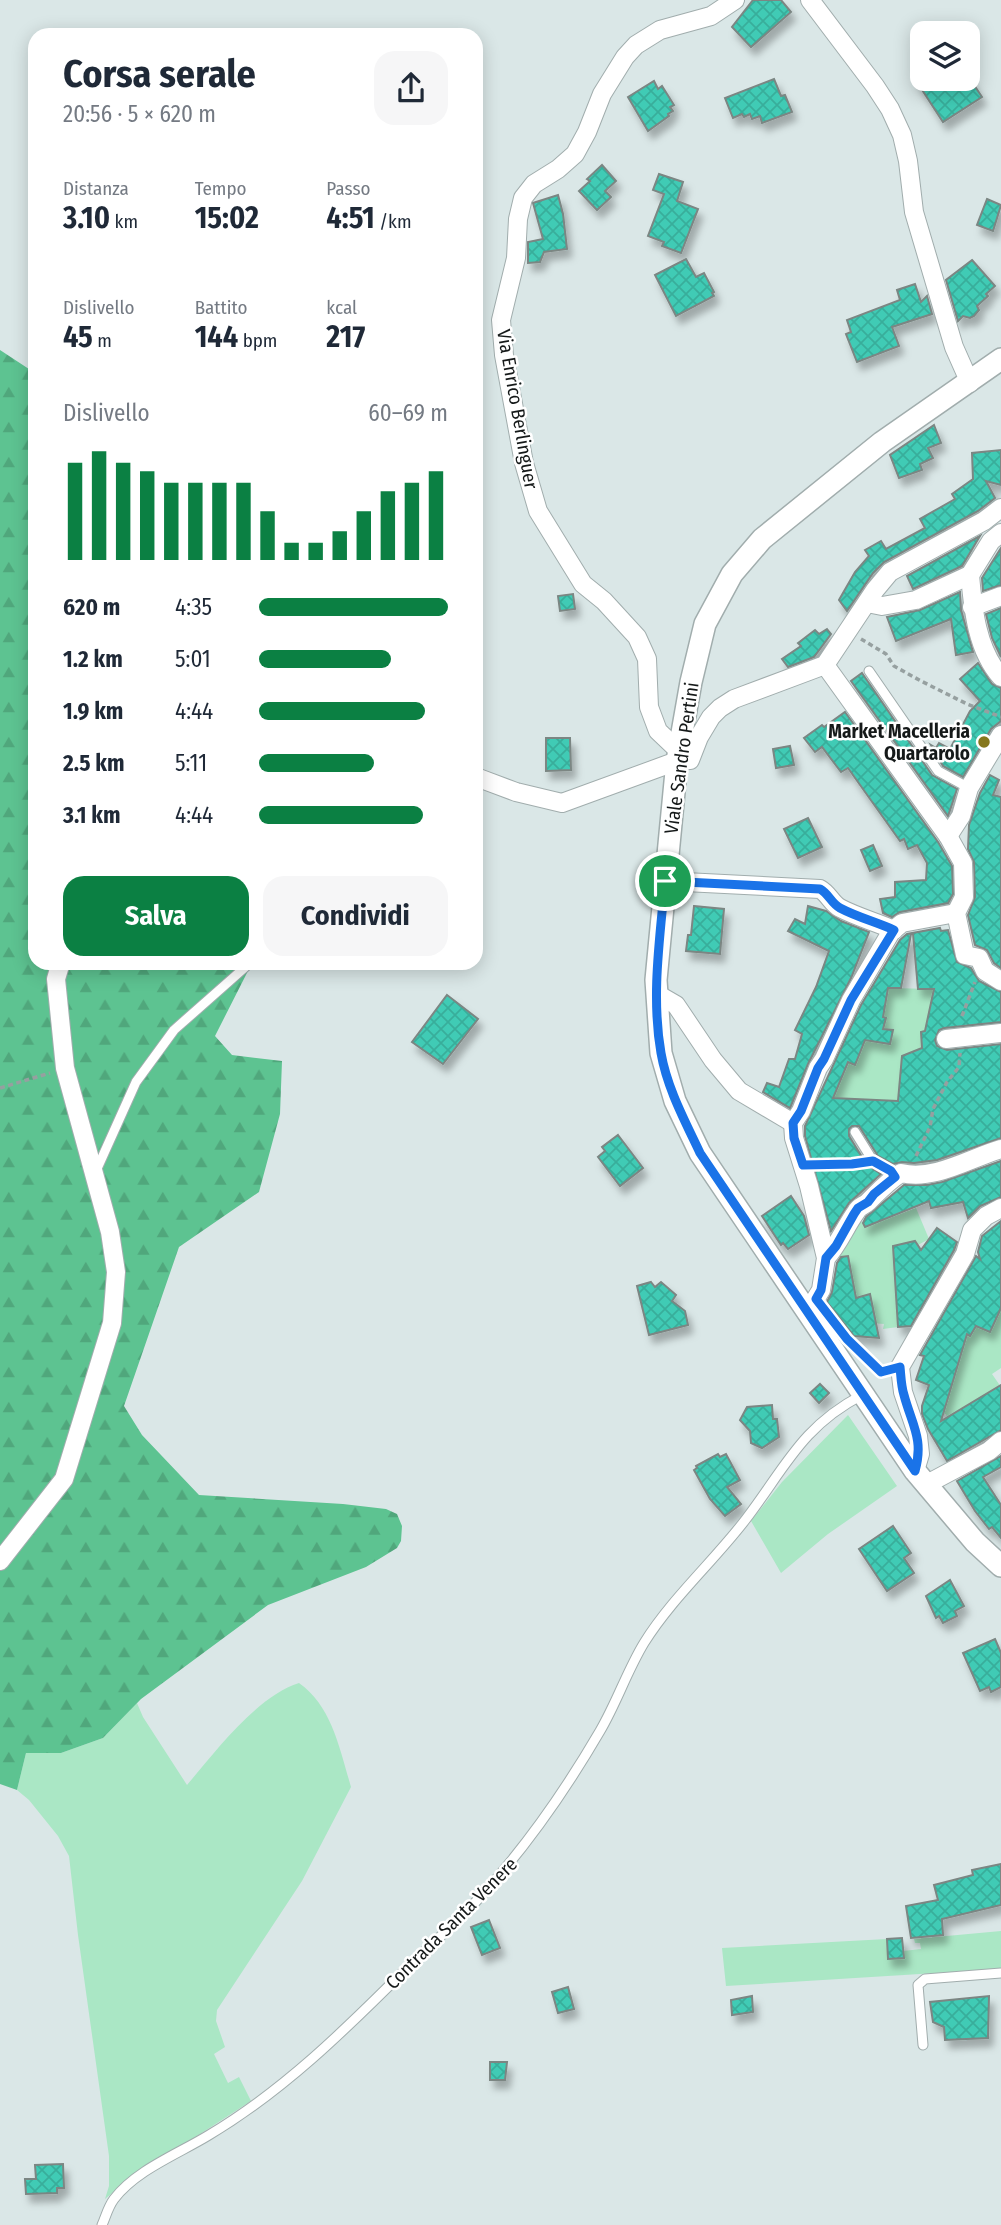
<!DOCTYPE html>
<html lang="it">
<meta charset="utf-8">
<style>
:root{--surface:#fff;--page:#f6f6f7;--text:#1f2937;--muted:#747a83;--accent:#0b8043}
body{margin:0;font-family:"Fira Sans Condensed",sans-serif;background:var(--page);color:var(--text);height:100vh;display:flex;flex-direction:column;font-size:26px;white-space:nowrap}
*{box-sizing:border-box;margin:0}
p{font-size:23px;color:var(--muted)}
.icon{flex:none;width:38px;height:38px;fill:none;stroke:currentColor;stroke-width:2;stroke-linecap:round;stroke-linejoin:round}
.map{position:relative;flex:1;overflow:hidden}
.sheet{position:absolute;left:28px;top:28px;width:455px;height:942px;display:flex;flex-direction:column;background:var(--surface);border-radius:21px;box-shadow:0 4px 18px #0003}
.sheet>*{flex:none}
.tools{position:absolute;left:910px;top:21px;display:grid;gap:14px}
.tools a{display:grid;place-items:center;width:70px;height:70px;border-radius:14px;background:var(--surface);box-shadow:0 4px 18px #0003;font-size:35px}
.pin{position:absolute;display:grid;place-items:center;width:60px;height:60px;color:#fff;margin:-30px;border:4px solid #fff;border-radius:50%;box-shadow:0 2px 7px #0007}
.round{display:grid;place-items:center;flex:none;width:74px;height:74px;border-radius:21px;background:var(--page)}
.head{display:flex;align-items:center;justify-content:space-between;height:119px;padding:0 35px}
h1{font-size:38px;font-weight:700;line-height:52px}
.metrics{display:grid;grid-template-columns:repeat(3,1fr);gap:10px;height:119px;padding:7px 35px}
.metrics div{display:grid;align-content:center}
.metrics b{font-size:30px;font-weight:700}
.metrics small{font-size:19px;font-weight:400}
.metrics p{font-size:19px}
.chart{height:196px;padding:14px 35px}
.chart p{display:flex;justify-content:space-between}
.chart svg{width:100%;height:126px;margin-top:7px;stroke:var(--accent);stroke-width:6}
.primary-button{display:flex;gap:14px;margin-top:auto;padding:14px 35px}
.primary-button a{flex:1;height:80px;border-radius:21px;background:var(--accent);color:#fff;font-size:28px;font-weight:700;line-height:80px;text-align:center}
.primary-button a+a{background:var(--page);color:var(--text)}
ul{padding:0 35px;list-style:none;font-size:23px}
li{display:grid;grid-template-columns:112px 84px 1fr;align-items:center;height:52px}
li i{height:18px;border-radius:9px;background:var(--accent)}
.map>svg:first-child{display:block}
.green{fill:#aae7c5}
.forest{fill:url(#forest-firs)}
.building{fill:url(#building-cross-hatch);stroke:#7b8683;stroke-width:2;fill-rule:evenodd;filter:url(#shadow)}
.lines{fill:none;stroke-linecap:round;stroke-linejoin:round}
.service-casing{stroke:#a1adad;stroke-width:11}
.minor-casing{stroke:#a1adad;stroke-width:20}
.tertiary-casing{stroke:#a1adad;stroke-width:24}
.path{stroke:#96a0a0;stroke-width:3.5;stroke-dasharray:5 3.5;stroke-linecap:butt}
.service{stroke:#fff;stroke-width:9}
.minor{stroke:#fff;stroke-width:18}
.tertiary{stroke:#fff;stroke-width:21}
.route-casing{stroke:#fff;stroke-width:14}
.route{stroke:#1a73e8;stroke-width:9}
.poi-dot{fill:#85771c;stroke:#fff;stroke-width:2.5}
.labels{text-anchor:middle;stroke-width:5;stroke-linejoin:round;paint-order:stroke}
.street-label{font-size:19px;fill:#151919;stroke:#fff}
.poi-label{font-size:19px;font-weight:bold;fill:#151919;stroke:#fff;text-anchor:end}
</style>
<div class="map">
<svg width="1001" height="2225" viewBox="0 0 1001 2225">
<defs>
<pattern id="forest-firs" width="22" height="20" patternUnits="userSpaceOnUse" patternTransform="scale(1.75)"><rect width="22" height="20" fill="#5dc391"/><path d="M5 1l3.5 6h-7zM16 11l3.5 6h-7z" fill="#50a77c"/></pattern>
<pattern id="building-cross-hatch" width="8" height="8" patternUnits="userSpaceOnUse" patternTransform="scale(1.75)"><rect width="8" height="8" fill="#41cbb5"/><path d="M0 0l8 8M0 8l8-8" fill="none" stroke="#38ae9b"/></pattern>
<filter id="shadow"><feDropShadow dx="4.5" dy="8" stdDeviation="3.5" flood-color="#0004"/></filter>
</defs>
<rect width="100%" height="100%" fill="#dae7e7"/>
<!-- green -->
<g class="green">
<polygon points="888,988 934,989 925,1031 921,1033 922,1048 914,1051 913,1101 834,1106 834,1094 848,1062 855,1064 865,1039 890,1044 893,1030 883,1029 886,1018 874,1013 886,997"/>
<polygon points="916,1208 929,1239 918,1245 915,1241 893,1247 898,1327 883,1329 884,1324 857,1322 873,1308 870,1295 854,1299 848,1256 835,1259 859,1223 862,1222 865,1227"/>
<polygon points="1001,1308 1001,1368 992,1374 1001,1387 959,1410 948,1422 946,1414 939,1415 946,1390 950,1391 961,1353 944,1317 936,1317 940,1311 955,1318 963,1333 970,1336 976,1326 990,1331"/>
<polygon points="848,1415 897,1486 828,1534 781,1573 751,1521 782,1482"/>
<path d="M299,1683C332,1706 340,1750 351,1787L302,1881L217,2010L216,2021L225,2047L214,2054L228,2083L239,2077L251,2101L123,2184L105,2199L109,2186V2156L78,1935L69,1856L58,1836L29,1800L17,1790L26,1753H61L103,1738L137,1703L143,1717L187,1785C215,1752 257,1696 299,1683Z"/>
<polygon points="1001,1931 1001,1969 726,1986 722,1948 887,1939 889,1959 904,1958 903,1951 921,1949 920,1943 915,1943 914,1939"/>
</g>
<!-- forest -->
<polygon class="forest" points="0,350 35,373 35,962 252,963 215,1036 232,1055 282,1061 280,1114 259,1192 179,1247 124,1406 142,1435 199,1495 343,1504 386,1509 397,1514 402,1526 401,1541 397,1548 366,1567 268,1605 141,1699 103,1738 61,1753 26,1753 17,1790 0,1784"/>
<!-- building -->
<g class="building">
<polygon points="753,0 781,0 791,12 751,47 732,27"/>
<polygon points="774,79 781,96 785,95 792,112 762,123 760,116 752,119 750,114 744,117 742,114 733,118 725,98"/>
<polygon points="915,79 970,79 982,97 943,122"/>
<polygon points="654,81 658,89 662,86 674,105 670,107 673,111 668,114 669,116 648,131 628,97"/>
<polygon points="602,165 616,181 605,191 611,197 597,210 579,191 590,181 587,179"/>
<polygon points="659,174 683,182 677,201 698,209 681,253 662,246 664,242 648,236 664,194 653,190"/>
<polygon points="558,195 563,214 567,249 544,252 540,262 528,263 528,242 543,239 533,203"/>
<polygon points="987,199 1001,205 993,231 977,225"/>
<polygon points="686,259 696,277 704,273 714,292 712,293 714,296 676,316 655,275"/>
<polygon points="972,260 995,286 986,294 988,296 977,306 979,310 974,316 970,318 963,316 958,321 946,280"/>
<polygon points="915,284 921,302 927,296 932,314 892,327 899,346 857,362 846,334 851,332 847,320 900,300 897,290"/>
<polygon points="934,425 941,443 928,448 933,458 920,464 922,470 899,478 890,455"/>
<polygon points="1001,450 1001,485 986,481 995,498 978,511 884,562 873,573 847,611 839,600 855,572 869,556 865,550 881,541 886,549 925,528 920,519 955,499 952,494 973,479 972,453"/>
<polygon points="980,536 962,566 913,589 907,576"/>
<polygon points="1001,548 1001,585 983,591 982,578"/>
<polygon points="960,592 961,610 973,652 956,655 951,619 896,641 887,617 920,610"/>
<polygon points="573,594 575,609 560,611 558,596"/>
<polygon points="1001,608 1001,657 992,638 986,614"/>
<polygon points="827,629 831,634 814,657 788,667 782,659 801,646 798,643 815,630 819,634"/>
<polygon points="978,663 992,684 1001,688 1001,721 991,729 963,777 943,766 931,745 936,748 939,743 950,749 970,711 980,701 960,679"/>
<polygon points="862,673 932,775 957,789 948,816 851,681"/>
<polygon points="845,712 938,842 952,866 953,894 948,903 900,912 892,917 883,913 880,899 895,897 895,882 926,880 927,863 917,845 908,849 904,839 900,841 848,768 841,772 822,747 815,752 804,738 822,725 824,727"/>
<polygon points="546,738 570,738 571,770 546,771"/>
<polygon points="790,746 794,765 776,768 773,749"/>
<polygon points="990,775 999,780 993,795 1001,797 1001,968 994,963 987,950 975,945 968,915 975,897 974,862 968,849 969,825 980,793"/>
<polygon points="808,818 822,847 798,858 784,829"/>
<polygon points="873,845 882,866 870,871 861,850"/>
<polygon points="694,906 724,909 720,954 686,951 688,935 691,935"/>
<polygon points="808,906 826,911 841,921 869,932 851,978 808,1064 790,1108 763,1092 767,1083 779,1087 789,1059 795,1059 802,1034 795,1030 816,987 829,951 788,931 795,919 805,924"/>
<path d="M940,928L941,931L948,930L957,962L971,968L979,981L1001,992V1022L944,1028L939,1030L935,1040L937,1046L947,1050L1001,1044V1138L937,1160L914,1163L902,1162L893,1164L878,1156L859,1126H852L849,1129V1136L867,1165L881,1174L849,1203L831,1231L805,1136V1126L861,1005L900,940L907,934ZM911,934H913L918,989H934L925,1031L921,1032L922,1048L902,1056L898,1101L833,1098L848,1062L855,1065L865,1040L890,1044L893,1030L883,1029L886,1018L883,1017L888,988H901Z"/>
<polygon points="447,995 478,1019 443,1064 412,1042"/>
<polygon points="618,1135 643,1168 620,1186 598,1157 605,1151 602,1147"/>
<polygon points="1001,1161 1001,1197 980,1206 968,1218 963,1202 931,1208 929,1201 865,1227 863,1223 866,1217 904,1185 927,1185 942,1182"/>
<polygon points="791,1196 804,1216 809,1235 788,1249 783,1243 781,1245 762,1216"/>
<polygon points="1001,1221 1001,1308 990,1332 976,1326 970,1336 967,1334 941,1421 1001,1385 1001,1430 947,1461 928,1429 922,1414 922,1406 929,1385 916,1380 924,1356 920,1355 976,1256 980,1259 978,1252 982,1236"/>
<polygon points="937,1228 957,1242 954,1250 911,1326 898,1327 893,1246 915,1241 921,1250"/>
<polygon points="848,1256 856,1298 870,1294 879,1338 854,1336 827,1302 832,1292 837,1263 841,1257"/>
<polygon points="651,1282 655,1287 661,1282 676,1295 672,1301 685,1311 688,1325 649,1335 637,1286"/>
<polygon points="820,1384 829,1393 819,1403 810,1393"/>
<polygon points="772,1405 773,1419 777,1419 779,1437 762,1448 751,1443 750,1431 740,1420 747,1407"/>
<polygon points="718,1454 720,1457 726,1454 740,1480 727,1487 741,1504 725,1516 710,1499 694,1470 697,1468 696,1466"/>
<polygon points="1001,1456 1001,1467 983,1477 1001,1505 1001,1538 992,1527 989,1529 975,1511 957,1481"/>
<polygon points="893,1526 911,1553 904,1558 914,1573 887,1591 859,1549"/>
<polygon points="950,1580 964,1606 955,1611 957,1616 943,1623 939,1616 936,1618 926,1596"/>
<polygon points="995,1639 1001,1653 1001,1687 991,1692 989,1687 980,1691 963,1653"/>
<polygon points="1001,1864 1001,1905 942,1919 943,1935 911,1938 906,1906 938,1900 934,1885 973,1875 972,1870"/>
<polygon points="489,1920 500,1948 482,1955 471,1927"/>
<polygon points="902,1938 904,1958 888,1959 887,1939"/>
<polygon points="568,1987 574,2009 558,2013 552,1992"/>
<polygon points="752,1996 753,2012 732,2015 731,2000"/>
<polygon points="989,1996 988,2038 945,2040 944,2027 933,2022 930,2002"/>
<polygon points="490,2062 507,2062 505,2080 490,2080"/>
<polygon points="63,2164 64,2188 57,2188 57,2193 26,2194 25,2179 36,2179 35,2165"/>
</g>
<g class="lines">
<!-- service casing -->
<g class="service-casing">
<g id="service">
<polyline points="869,671 938,771 969,788"/>
<polyline points="855,1132 873,1161 891,1171 895,1177"/>
<polyline points="96,1171 136,1082 174,1030 251,962"/>
<polyline points="816,1299 847,1339 881,1372 900,1367"/>
<polyline points="923,2045 918,1985 925,1979 1001,1973"/>
<path d="M102,2225C106,2216 108,2207 114,2199C136,2170 178,2154 209,2135C283,2091 345,2030 406,1969C430,1945 457,1923 480,1897C527,1846 565,1791 600,1731C617,1702 627,1671 644,1643C672,1598 714,1561 746,1519C785,1468 801,1427 862,1395"/>
</g>
</g>
<!-- minor casing -->
<g class="minor-casing">
<g id="minor">
<polyline points="810,0 875,86 890,109 902,135 908,161 914,212 954,347 970,383"/>
<path d="M970,575C973,610 977,650 1001,677"/>
<polyline points="867,603 882,606 916,600 970,575 991,541 1001,533"/>
<polyline points="972,607 1001,596"/>
<polyline points="825,665 948,836 963,863 964,897 956,913 965,955 979,958 985,971 1001,981"/>
<polyline points="679,751 658,731 649,707 647,659 637,637 604,601 583,584 538,511 524,463 504,355 501,320 516,258 518,219 523,198 534,184 558,169 575,154 587,132 602,94 625,57 636,45 660,30 711,16 735,0"/>
<polyline points="476,777 516,792 562,803 677,761 690,760 699,737 711,717 720,708 734,699 825,665 875,590 890,572 984,521 1001,508"/>
<polyline points="948,836 961,816 969,788 1001,735"/>
<path d="M665,881L820,889C829,894 831,903 840,908C857,917 876,922 894,930"/>
<polyline points="657,994 676,1005 713,1060 739,1091 793,1123"/>
<polyline points="946,1039 1001,1033"/>
<path d="M826,1258C839,1244 845,1227 856,1212C859,1206 864,1206 868,1202C879,1191 888,1181 901,1173C935,1181 970,1158 1001,1149"/>
<polyline points="808,1311 821,1290 826,1258 809,1186 794,1138 793,1123 801,1111 818,1068 824,1059 851,1000 891,932 902,923 956,913"/>
<polyline points="915,1471 920,1454 918,1436 903,1392 900,1367 965,1254 972,1230 986,1216 1001,1208"/>
<polyline points="927,1484 989,1451 1001,1441"/>
<polyline points="0,1561 64,1479 112,1323 116,1272 110,1232 65,1068 56,979 61,962"/>
</g>
</g>
<!-- tertiary casing -->
<g class="tertiary-casing">
<polyline id="tertiary" points="1001,359 882,442 762,539 732,574 705,624 691,682 677,761 656,980 661,1053 675,1101 700,1153 915,1471 975,1542 1001,1566"/>
</g>
<!-- path -->
<g class="path">
<polyline points="861,639 886,654 894,666 921,681 967,704 1001,717"/>
<polyline points="962,1016 975,982"/>
<polyline points="0,1088 50,1073"/>
<polyline points="916,1156 930,1127 933,1109 947,1082 959,1067 960,1053"/>
<polyline points="819,1165 860,1163"/>
</g>
<!-- service -->
<use href="#service" class="service"/>
<!-- minor -->
<use href="#minor" class="minor"/>
<!-- tertiary -->
<use href="#tertiary" class="tertiary"/>
</g>
<g class="lines">
<!-- route casing -->
<g class="route-casing">
<path id="route" d="M665,881L820,889C829,894 831,903 840,908C857,917 876,922 894,930L851,1000L824,1059L818,1068L801,1111L793,1123L794,1138L803,1165L852,1164L873,1161L891,1171L895,1177L874,1194L868,1202L858,1208L854,1214L836,1246L826,1258L821,1290L816,1299L847,1339L881,1372L900,1367C901,1376 901,1386 904,1395C912,1425 924,1439 915,1471L700,1153C685,1121 667,1088 661,1053C651,996 660,938 665,881Z"/>
</g>
<!-- route -->
<use href="#route" class="route"/>
</g>
<!-- markers -->
<circle class="poi-dot" cx="984" cy="742" r="7"/>
<g class="labels">
<!-- street labels -->
<g class="street-label">
<text transform="translate(518 409) rotate(80)" y="7">Via Enrico Berlinguer</text>
<text transform="translate(681 758) rotate(-82)" y="7">Viale Sandro Pertini</text>
<text transform="translate(451 1923) rotate(-45)" y="7">Contrada Santa Venere</text>
</g>
<!-- poi labels -->
<g class="poi-label">
<text x="970" y="738">Market Macelleria<tspan x="970" dy="22">Quartarolo</tspan></text>
</g>
</g>
</svg>
<div class="tools">
<a><svg class="icon" aria-label="layers" viewBox="0 0 24 24"><path d="M12 4l9 5-9 5-9-5zM3 14l9 5 9-5"/></svg></a>
</div>
<div class="pin" style="left:665px;top:881px;background:#1e9e55"><svg class="icon" aria-label="arrive" viewBox="0 0 24 24"><path d="M6 21V4h12l-3 4 3 4H6"/></svg></div>
<section class="sheet">
<div class="head"><div><h1>Corsa serale</h1><p>20:56 · 5 × 620 m</p></div><a class="round"><svg class="icon" aria-label="share" viewBox="0 0 24 24"><path d="M12 15V3M7 8l5-5 5 5M5 13v7h14v-7"/></svg></a></div>
<div class="metrics">
<div><p>Distanza</p><b>3.10<small> km</small></b></div>
<div><p>Tempo</p><b>15:02</b></div>
<div><p>Passo</p><b>4:51<small> /km</small></b></div>
</div>
<div class="metrics">
<div><p>Dislivello</p><b>45<small> m</small></b></div>
<div><p>Battito</p><b>144<small> bpm</small></b></div>
<div><p>kcal</p><b>217</b></div>
</div>
<div class="chart"><p><span>Dislivello</span>60–69 m</p>
<svg viewBox="0 0 160 44" preserveAspectRatio="none"><path d="M5 44V10M15 44V6M25 44V10M35 44V13M45 44V17M55 44V17M65 44V17M75 44V17M85 44V27M95 44V38M105 44V38M115 44V34M125 44V27M135 44V20M145 44V17M155 44V13"/></svg>
</div>
<ul>
<li><b>620 m</b>4:35<i style="width:100%"></i></li>
<li><b>1.2 km</b>5:01<i style="width:70%"></i></li>
<li><b>1.9 km</b>4:44<i style="width:88%"></i></li>
<li><b>2.5 km</b>5:11<i style="width:61%"></i></li>
<li><b>3.1 km</b>4:44<i style="width:87%"></i></li>
</ul>
<div class="primary-button"><a>Salva</a><a>Condividi</a></div>
</section>
</div>
